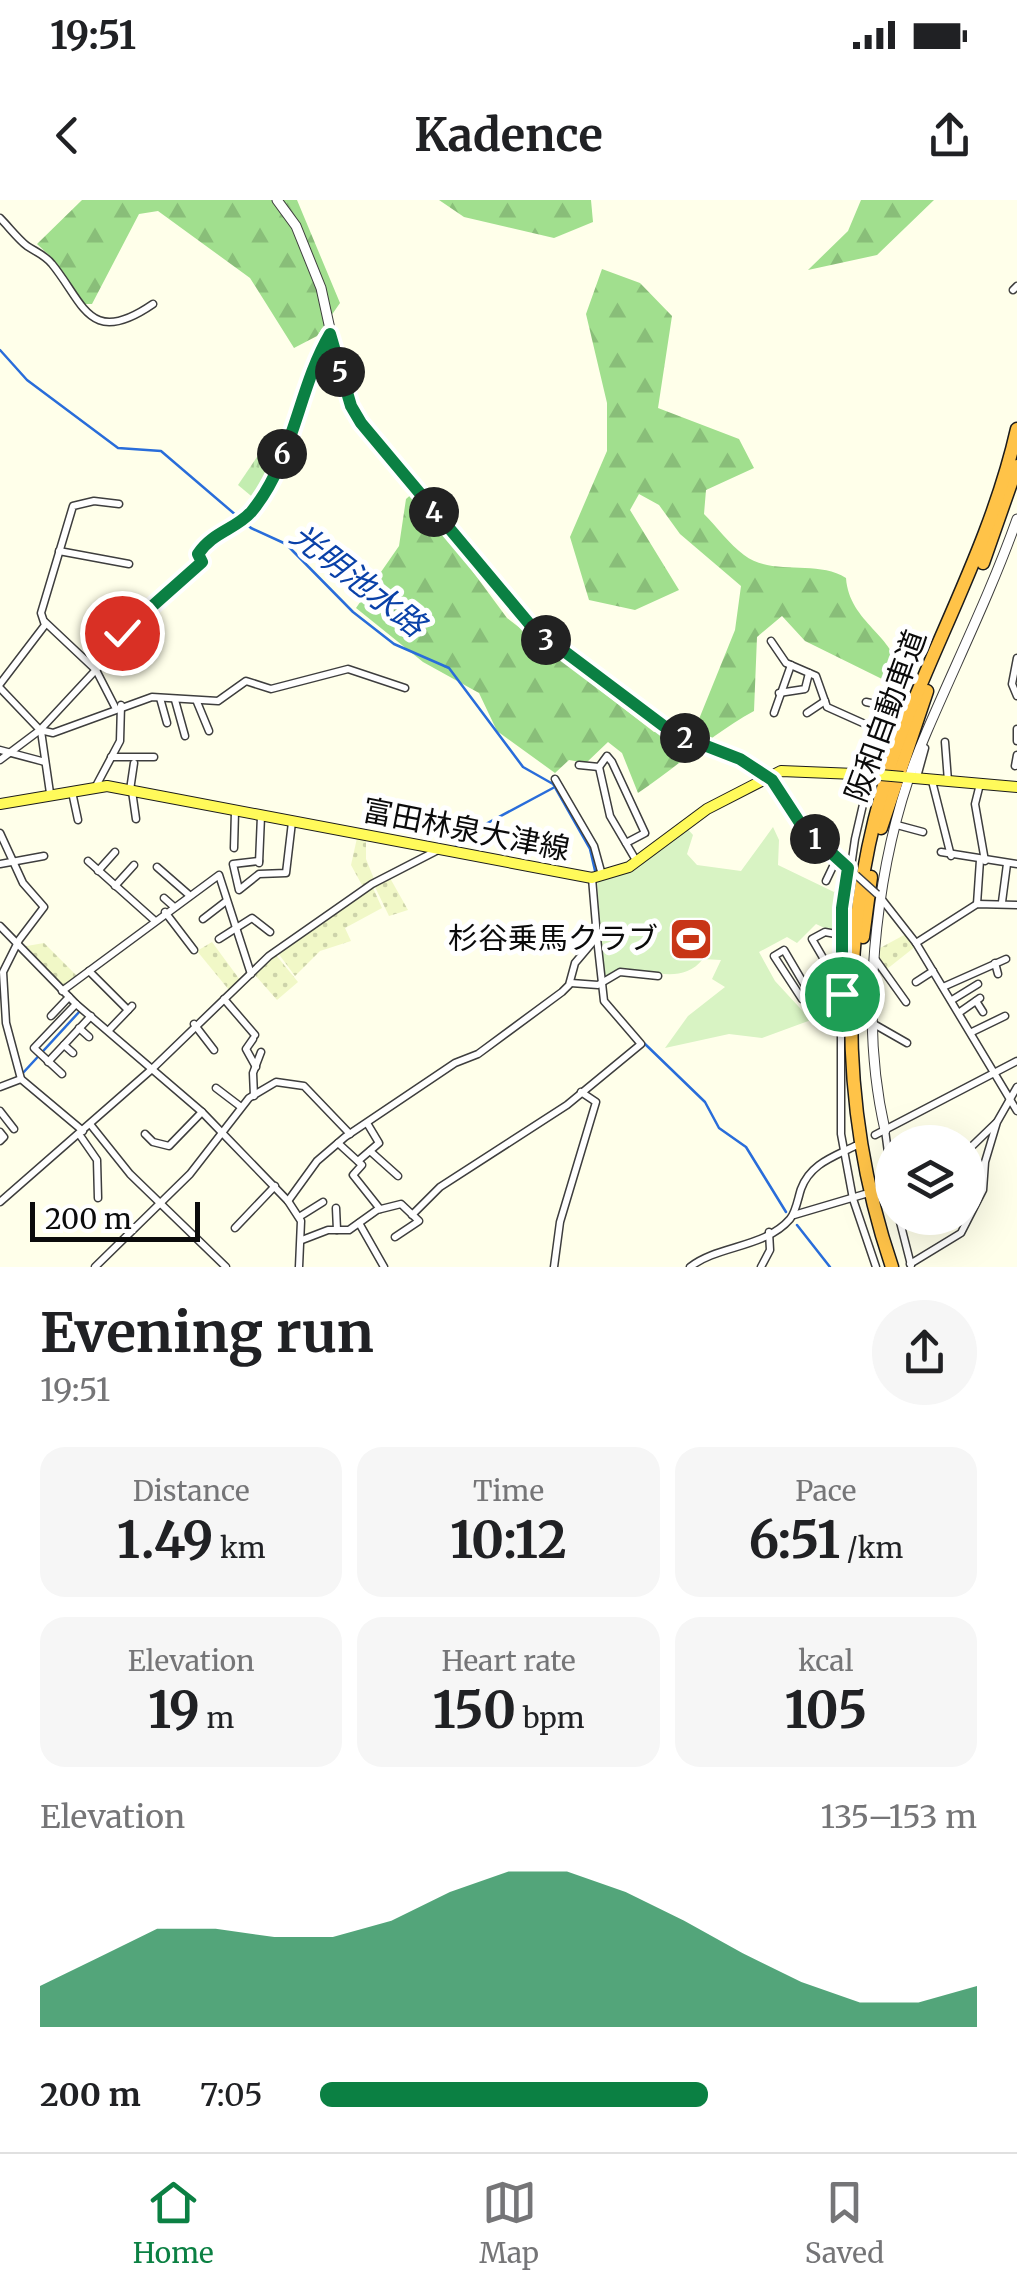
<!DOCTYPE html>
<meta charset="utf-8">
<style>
:root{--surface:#fff;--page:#f6f6f6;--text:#202124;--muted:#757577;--line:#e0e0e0;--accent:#0b8043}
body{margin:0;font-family:Merriweather,"Noto Sans JP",serif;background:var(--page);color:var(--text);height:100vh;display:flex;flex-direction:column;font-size:38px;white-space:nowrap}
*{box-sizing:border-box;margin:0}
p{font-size:32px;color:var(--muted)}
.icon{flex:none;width:55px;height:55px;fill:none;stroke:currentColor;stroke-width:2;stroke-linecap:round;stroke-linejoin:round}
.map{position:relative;height:1067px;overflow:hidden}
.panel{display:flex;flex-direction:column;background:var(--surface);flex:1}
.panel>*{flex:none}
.fabs{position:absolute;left:875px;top:925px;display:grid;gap:20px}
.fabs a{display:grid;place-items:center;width:110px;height:110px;border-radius:50%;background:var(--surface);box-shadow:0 10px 40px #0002;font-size:50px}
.scale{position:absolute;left:30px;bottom:25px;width:170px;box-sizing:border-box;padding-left:10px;border:5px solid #0b0b0b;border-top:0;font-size:28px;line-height:35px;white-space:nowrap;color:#0b0b0b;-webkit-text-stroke:8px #fff;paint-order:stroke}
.pin{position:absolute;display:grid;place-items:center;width:85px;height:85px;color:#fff;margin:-42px;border:5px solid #fff;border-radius:50%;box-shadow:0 2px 10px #0007}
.km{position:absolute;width:50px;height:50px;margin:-25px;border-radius:50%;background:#222;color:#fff;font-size:28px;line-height:50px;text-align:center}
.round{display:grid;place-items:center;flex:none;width:105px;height:105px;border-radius:52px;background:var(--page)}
.overview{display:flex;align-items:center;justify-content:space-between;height:170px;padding:0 40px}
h1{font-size:55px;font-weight:700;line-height:75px}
.figures{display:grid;grid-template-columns:repeat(3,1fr);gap:15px;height:170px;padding:10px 40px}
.figures div{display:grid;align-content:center;border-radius:25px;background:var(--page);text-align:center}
.figures b{font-size:50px;font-weight:700}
.figures small{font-size:28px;font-weight:400}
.figures p{font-size:28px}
.chart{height:280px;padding:20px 40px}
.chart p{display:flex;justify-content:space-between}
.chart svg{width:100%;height:180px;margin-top:10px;fill:var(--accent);opacity:.7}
ul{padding:0 40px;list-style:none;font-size:32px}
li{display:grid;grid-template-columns:160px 120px 1fr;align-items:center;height:75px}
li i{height:25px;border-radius:12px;background:var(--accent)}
.status{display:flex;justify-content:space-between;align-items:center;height:70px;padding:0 50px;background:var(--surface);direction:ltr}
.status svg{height:28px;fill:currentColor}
header{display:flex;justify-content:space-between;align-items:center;height:130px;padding:0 40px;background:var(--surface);font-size:45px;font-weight:700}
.dock{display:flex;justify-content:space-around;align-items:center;height:140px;border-top:2px solid var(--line);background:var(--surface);font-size:28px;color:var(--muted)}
.dock a{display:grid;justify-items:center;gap:5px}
.dock .active{color:var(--accent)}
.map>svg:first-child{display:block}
.farmland{fill:url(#farmland-dots)}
.forest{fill:url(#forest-firs)}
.park{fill:url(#park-tufts)}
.pitch{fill:#d8f3c3}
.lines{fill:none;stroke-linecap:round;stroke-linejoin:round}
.stream{stroke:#296dda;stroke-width:2.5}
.minor-tunnel{stroke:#dadac9;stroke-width:6;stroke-dasharray:6 3;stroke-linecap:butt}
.minor-casing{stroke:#3e3e3e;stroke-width:9}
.tertiary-casing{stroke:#3e3e3e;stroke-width:11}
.primary-casing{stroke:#1c1c1c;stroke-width:12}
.motorway-casing{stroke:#1c1c1c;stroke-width:15}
.minor{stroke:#fff;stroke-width:6}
.tertiary{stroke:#fff;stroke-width:9}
.primary{stroke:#fffa5a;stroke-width:10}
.motorway{stroke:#ffc348;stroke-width:12}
.minor-bridge-casing{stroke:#3e3e3e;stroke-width:9;stroke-linecap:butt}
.primary-bridge-casing{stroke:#1c1c1c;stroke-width:12;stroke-linecap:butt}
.minor-bridge{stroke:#fff;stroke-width:6}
.primary-bridge{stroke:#fffa5a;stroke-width:10}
.route-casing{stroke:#fff;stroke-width:20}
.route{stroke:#0b8043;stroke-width:12}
.labels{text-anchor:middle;stroke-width:10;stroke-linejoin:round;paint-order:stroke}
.street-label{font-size:30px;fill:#0b0b0b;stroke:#fff}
.poi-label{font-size:30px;fill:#0b0b0b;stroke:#fff;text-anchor:end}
.water-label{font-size:32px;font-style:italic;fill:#0a41a8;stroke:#fff}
</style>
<div class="status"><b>19:51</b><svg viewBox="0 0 49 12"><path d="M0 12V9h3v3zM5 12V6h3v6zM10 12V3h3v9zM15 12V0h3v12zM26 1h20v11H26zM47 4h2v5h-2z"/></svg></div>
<header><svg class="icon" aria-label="back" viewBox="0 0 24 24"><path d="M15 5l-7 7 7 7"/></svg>Kadence<svg class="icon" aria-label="share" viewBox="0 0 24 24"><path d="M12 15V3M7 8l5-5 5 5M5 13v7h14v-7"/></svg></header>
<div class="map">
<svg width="1017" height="1067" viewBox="0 0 1017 1067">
<defs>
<pattern id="farmland-dots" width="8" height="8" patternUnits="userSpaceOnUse" patternTransform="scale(2.5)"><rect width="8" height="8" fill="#f1f8c7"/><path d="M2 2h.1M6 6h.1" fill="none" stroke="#cdd3aa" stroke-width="1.8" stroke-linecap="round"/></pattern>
<pattern id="forest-firs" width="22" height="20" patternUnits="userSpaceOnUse" patternTransform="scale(2.5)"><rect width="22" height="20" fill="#a1df8e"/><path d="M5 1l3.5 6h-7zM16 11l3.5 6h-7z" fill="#89be79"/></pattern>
<pattern id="park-tufts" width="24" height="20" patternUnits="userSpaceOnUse" patternTransform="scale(2.5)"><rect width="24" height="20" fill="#c3edb0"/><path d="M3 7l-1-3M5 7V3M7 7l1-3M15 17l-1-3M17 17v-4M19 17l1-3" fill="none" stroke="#a6ca96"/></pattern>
</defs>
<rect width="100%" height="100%" fill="#ffffea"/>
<!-- farmland -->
<g class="farmland">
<polygon points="357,638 366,639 366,659 374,679 363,687 351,665"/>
<polygon points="390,678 408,710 389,716 375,687"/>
<polygon points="373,688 382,708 345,728 351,741 320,751 295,776 278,753"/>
<polygon points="906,734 916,746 887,769 879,757 880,748"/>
<polygon points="212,742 240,780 229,790 197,751"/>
<polygon points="44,743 77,776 64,787 21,747"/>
<polygon points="276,755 298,782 277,800 255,775"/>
</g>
<!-- forest -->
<g class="forest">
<polygon points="82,0 297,0 340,103 317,136 294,148 250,78 158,11 139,14 92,104 80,104 51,57 37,44"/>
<polygon points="439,0 591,0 593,22 554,38 464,17"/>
<polygon points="861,0 934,0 877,55 808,70 848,31"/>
<path d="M602,69L640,83L672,116L658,208L739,239L754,268L706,290L704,314C717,327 729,344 744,355C773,377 816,359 846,378C849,423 897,436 898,474L884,480L805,441L782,416L757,437L754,511C712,534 678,566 638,593L622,553L608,542L586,563L569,560L555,573L497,531L479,493L423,462L356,408L399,346L406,299L414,292L507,418L654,532L697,524L735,430L741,386L680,334L659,305L639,294L630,310L679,390L635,410L589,400L570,337L607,251V203L586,114Z"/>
</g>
<!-- park -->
<polygon class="park" points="261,251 275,261 256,300 238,285"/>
<!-- pitch -->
<path class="pitch" d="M685,626L693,635L687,654L697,665L741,671L773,627L779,640L778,665L834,692L842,683L835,733L816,724L797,743L787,737L759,752L775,781L811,820L762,838L729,834L665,848L688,816L725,787L712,779L721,760L703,759C676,793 633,756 604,778L597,681Z"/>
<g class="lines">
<!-- stream -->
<g class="stream">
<polyline points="0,150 27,180 118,248 161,251 251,328 286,344 353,412 394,444 449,468 523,567 553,584 590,649 596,675"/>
<polyline points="454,648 482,626 553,588"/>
<polyline points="644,843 705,902 719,928 746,947 786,1012"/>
<polyline points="22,874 80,811"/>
<polyline points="797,1025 830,1067"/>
</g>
<!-- minor-tunnel -->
<polyline class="minor-tunnel" points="870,991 884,985"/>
<!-- minor casing -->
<g class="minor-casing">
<g id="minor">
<path d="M0,18C9,27 17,38 27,46C36,52 45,55 52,64C84,103 89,148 153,104"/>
<polyline points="1013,90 1017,86"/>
<polyline points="59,351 129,364"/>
<polyline points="45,422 96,470 115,507"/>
<polyline points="771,441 786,463 816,476 827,507 885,533"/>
<polyline points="1017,458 1012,484 1017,496"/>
<polyline points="0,484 45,425 41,413 73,306 94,301 119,304"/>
<polyline points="0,488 40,530 53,533 152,497 218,501 246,481 271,489 348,469 405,488"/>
<polyline points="779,493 805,489 809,473"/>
<polyline points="160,498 167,523"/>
<polyline points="175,500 185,536"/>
<polyline points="197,502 209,531"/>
<polyline points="866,502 894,508 871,570 855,639 841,735 841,934 853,999 876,1067"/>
<polyline points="774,513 791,465"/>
<polyline points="807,513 825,501"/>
<polyline points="1017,529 1017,541"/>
<polyline points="41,531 50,593"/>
<polyline points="945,542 948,581"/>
<polyline points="0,550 45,562"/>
<polyline points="111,557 154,557"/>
<polyline points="0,560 40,530 119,445 122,433 202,363 198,354 215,334 252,310 303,211 319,154 330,135"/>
<polyline points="579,565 599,567 607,556 612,562 645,633 626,643"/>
<polyline points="1015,566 1017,555"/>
<polyline points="599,567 610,616 637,662"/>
<polyline points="767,577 802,627 856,675"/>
<polyline points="917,577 925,548"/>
<polyline points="555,579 594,646 602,675"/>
<polyline points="932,581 951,656"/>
<polyline points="980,584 975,604 985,661"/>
<polyline points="96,586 120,541 121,505"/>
<polyline points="130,590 134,563"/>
<polyline points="132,591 136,619"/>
<polyline points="72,592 78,620"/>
<polyline points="897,625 923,632"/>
<polyline points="0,633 23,683 44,707 19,740 3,772 6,823 21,879 83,931"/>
<polyline points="234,648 235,611"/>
<polyline points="941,652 1017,664"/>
<polyline points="88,661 154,720"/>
<polyline points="259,661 233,664 239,690 259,674 286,673 292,622"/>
<polyline points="259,663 261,616"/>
<polyline points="0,664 44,656"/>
<polyline points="157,667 188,694"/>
<polyline points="98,671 115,652"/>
<polyline points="826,681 837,658"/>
<polyline points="115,686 134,665"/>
<polyline points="880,697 916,743 1017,911"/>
<polyline points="164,698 173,706"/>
<polyline points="1002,702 1007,664"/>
<polyline points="977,704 980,660"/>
<polyline points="165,712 194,750"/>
<polyline points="203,719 225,702"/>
<polyline points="0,726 76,804 202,912 288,1001 301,1021 299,1067"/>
<polyline points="219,739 252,718 270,732"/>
<polyline points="916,743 977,704 1017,705"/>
<polyline points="876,760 906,802"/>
<polyline points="995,763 998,774"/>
<polyline points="89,771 128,810"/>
<polyline points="841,776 829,768 812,739 825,732 841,735"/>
<polyline points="916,782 933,771"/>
<polyline points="571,783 598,785 620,772 658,776"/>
<polyline points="943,787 1006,759"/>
<polyline points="62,791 219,675 251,774"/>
<polyline points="224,799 255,835"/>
<polyline points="802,799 774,756 784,750 807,789 806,795 822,811 841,803"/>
<polyline points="952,800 978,784"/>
<polyline points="976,801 983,812"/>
<polyline points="960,812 980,798"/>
<polyline points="51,816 69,797"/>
<polyline points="872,823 907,843"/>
<polyline points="194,824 214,850"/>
<polyline points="79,828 89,837"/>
<polyline points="109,830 132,806"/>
<polyline points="972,832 1005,816"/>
<polyline points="253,839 246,849 256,867"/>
<polyline points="64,845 73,853"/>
<polyline points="48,862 91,816"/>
<polyline points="62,874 34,848 76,804"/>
<polyline points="0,887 21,879"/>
<polyline points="216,888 241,907"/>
<polyline points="254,896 253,873 261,852"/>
<polyline points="0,911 14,929"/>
<polyline points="90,924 130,974 226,1067"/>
<polyline points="885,930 892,982"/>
<polyline points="0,932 4,937 0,941"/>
<polyline points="79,934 97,960 98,998"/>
<polyline points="145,934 153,942 169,946 202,912"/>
<polyline points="875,935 1017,861"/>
<polyline points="338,943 362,965 353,975 380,1009"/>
<polyline points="968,950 996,923"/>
<polyline points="370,951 398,976"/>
<polyline points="358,961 379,943 367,923"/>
<polyline points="288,1001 317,961 345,937 455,863 478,854 562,792 569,785 575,763 597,737 592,678"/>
<polyline points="0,1002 152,869 269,756 372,684 438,650"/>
<polyline points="336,1008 337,1030"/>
<polyline points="412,1015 440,987 567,905 641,844 604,801 597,738"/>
<polyline points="794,1015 865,994"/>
<polyline points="299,1017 323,1002"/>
<polyline points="899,1018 911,1065"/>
<polyline points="359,1023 384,1067"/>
<polyline points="235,1028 275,986"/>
<polyline points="302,1040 328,1030 349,1030 377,1010 401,1004 419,1021 395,1037"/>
<polyline points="910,1064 961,1033 983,990 985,962 997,922 1017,887"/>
<polyline points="95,1067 190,974 249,898 276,882 304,886 350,934"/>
<polyline points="554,1067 560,1022 596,902 581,892"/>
<path d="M690,1067C718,1045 765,1048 790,1019C796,1012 798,998 801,989C810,964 833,957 855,946"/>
<polyline points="761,1067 770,1050 769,1032"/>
</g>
</g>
<!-- tertiary casing -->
<g class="tertiary-casing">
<g id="tertiary">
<polyline points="277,0 296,26 321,88 337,161 361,223 507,399 563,454 673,533 730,554 767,577"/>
<path d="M885,930C857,809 877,645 927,531C957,461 991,392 1017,319"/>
</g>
</g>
<!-- primary casing -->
<g class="primary-casing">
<g id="primary">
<polyline points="903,577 1017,587"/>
<polyline points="0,604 107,586 592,678 629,667 707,609 781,571 880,575"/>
</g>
</g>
<!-- motorway casing -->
<g class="motorway-casing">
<g id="motorway">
<polyline points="983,363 1017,266"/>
<polyline points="881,628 927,491"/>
<polyline points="863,737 871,677"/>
<path d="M892,1067C832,891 839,691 907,518C945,422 994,331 1017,229"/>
</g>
</g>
<!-- minor -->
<use href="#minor" class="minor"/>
<!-- tertiary -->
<use href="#tertiary" class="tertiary"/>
<!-- primary -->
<use href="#primary" class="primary"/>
<!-- motorway -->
<use href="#motorway" class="motorway"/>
<!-- minor-bridge casing -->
<g class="minor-bridge-casing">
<polyline id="minor-bridge" points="856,675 877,694"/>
</g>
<!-- primary-bridge casing -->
<g class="primary-bridge-casing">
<polyline id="primary-bridge" points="880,575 903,577"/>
</g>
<!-- minor-bridge -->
<use href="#minor-bridge" class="minor-bridge"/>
<!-- primary-bridge -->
<use href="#primary-bridge" class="primary-bridge"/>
</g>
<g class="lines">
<!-- route casing -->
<g class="route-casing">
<path id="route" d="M122,433L202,362L198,354C212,332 237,329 252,311C294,260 298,188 330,134L351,206L361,223L532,427L673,533L740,559L772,580L802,626L848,668L842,708V794"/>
</g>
<!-- route -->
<use href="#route" class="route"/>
</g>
<!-- icons -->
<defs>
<g id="stadium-square" transform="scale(2.25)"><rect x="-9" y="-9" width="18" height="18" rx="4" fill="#c83517" stroke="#fff"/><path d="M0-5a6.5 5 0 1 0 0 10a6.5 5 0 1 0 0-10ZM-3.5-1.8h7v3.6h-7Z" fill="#fff"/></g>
</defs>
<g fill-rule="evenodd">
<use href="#stadium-square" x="691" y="739"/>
</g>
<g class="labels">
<!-- street labels -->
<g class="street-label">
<text transform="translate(886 516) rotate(-70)" y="10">阪和自動車道</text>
<text transform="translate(466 630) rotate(11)" y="10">富田林泉大津線</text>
</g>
<!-- poi labels -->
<g class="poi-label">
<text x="658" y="749">杉谷乗馬クラブ</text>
</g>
<!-- water labels -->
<g class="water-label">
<text transform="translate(358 380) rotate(38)" y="11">光明池水路</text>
</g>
</g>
</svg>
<div class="fabs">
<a><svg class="icon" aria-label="layers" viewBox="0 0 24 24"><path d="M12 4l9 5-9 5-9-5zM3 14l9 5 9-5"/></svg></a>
</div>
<div class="scale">200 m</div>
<div class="pin" style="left:842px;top:794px;background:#1e9e55"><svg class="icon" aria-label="arrive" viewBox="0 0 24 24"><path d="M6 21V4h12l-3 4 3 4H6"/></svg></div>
<div class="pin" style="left:122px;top:433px;background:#d93025"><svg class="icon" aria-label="check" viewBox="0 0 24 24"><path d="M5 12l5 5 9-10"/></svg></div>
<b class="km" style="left:815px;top:639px">1</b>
<b class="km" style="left:685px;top:538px">2</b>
<b class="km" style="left:546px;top:440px">3</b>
<b class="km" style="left:434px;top:312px">4</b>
<b class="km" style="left:340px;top:172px">5</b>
<b class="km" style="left:282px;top:254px">6</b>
</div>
<section class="panel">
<div class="overview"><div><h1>Evening run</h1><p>19:51</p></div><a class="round"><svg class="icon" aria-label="share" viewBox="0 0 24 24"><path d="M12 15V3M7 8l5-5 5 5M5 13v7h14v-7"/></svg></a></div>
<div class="figures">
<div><p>Distance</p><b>1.49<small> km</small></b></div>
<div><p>Time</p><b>10:12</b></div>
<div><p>Pace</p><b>6:51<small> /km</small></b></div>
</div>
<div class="figures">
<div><p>Elevation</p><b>19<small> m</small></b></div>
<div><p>Heart rate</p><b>150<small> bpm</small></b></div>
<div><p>kcal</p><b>105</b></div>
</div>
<div class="chart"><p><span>Elevation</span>135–153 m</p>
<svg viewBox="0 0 160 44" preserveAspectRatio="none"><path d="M0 44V34L10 27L20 20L30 20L40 22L50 22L60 18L70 11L80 6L90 6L100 11L110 18L120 26L130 33L140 38L150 38L160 34V44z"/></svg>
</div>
<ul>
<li><b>200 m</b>7:05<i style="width:59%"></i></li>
</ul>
</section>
<nav class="dock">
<a class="active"><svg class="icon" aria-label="home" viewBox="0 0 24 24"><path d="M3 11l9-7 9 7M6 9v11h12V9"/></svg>Home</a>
<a><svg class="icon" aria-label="map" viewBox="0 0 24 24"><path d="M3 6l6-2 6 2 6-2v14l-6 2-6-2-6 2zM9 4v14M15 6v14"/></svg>Map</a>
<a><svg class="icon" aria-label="saved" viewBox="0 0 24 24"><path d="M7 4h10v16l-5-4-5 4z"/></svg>Saved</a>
</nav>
